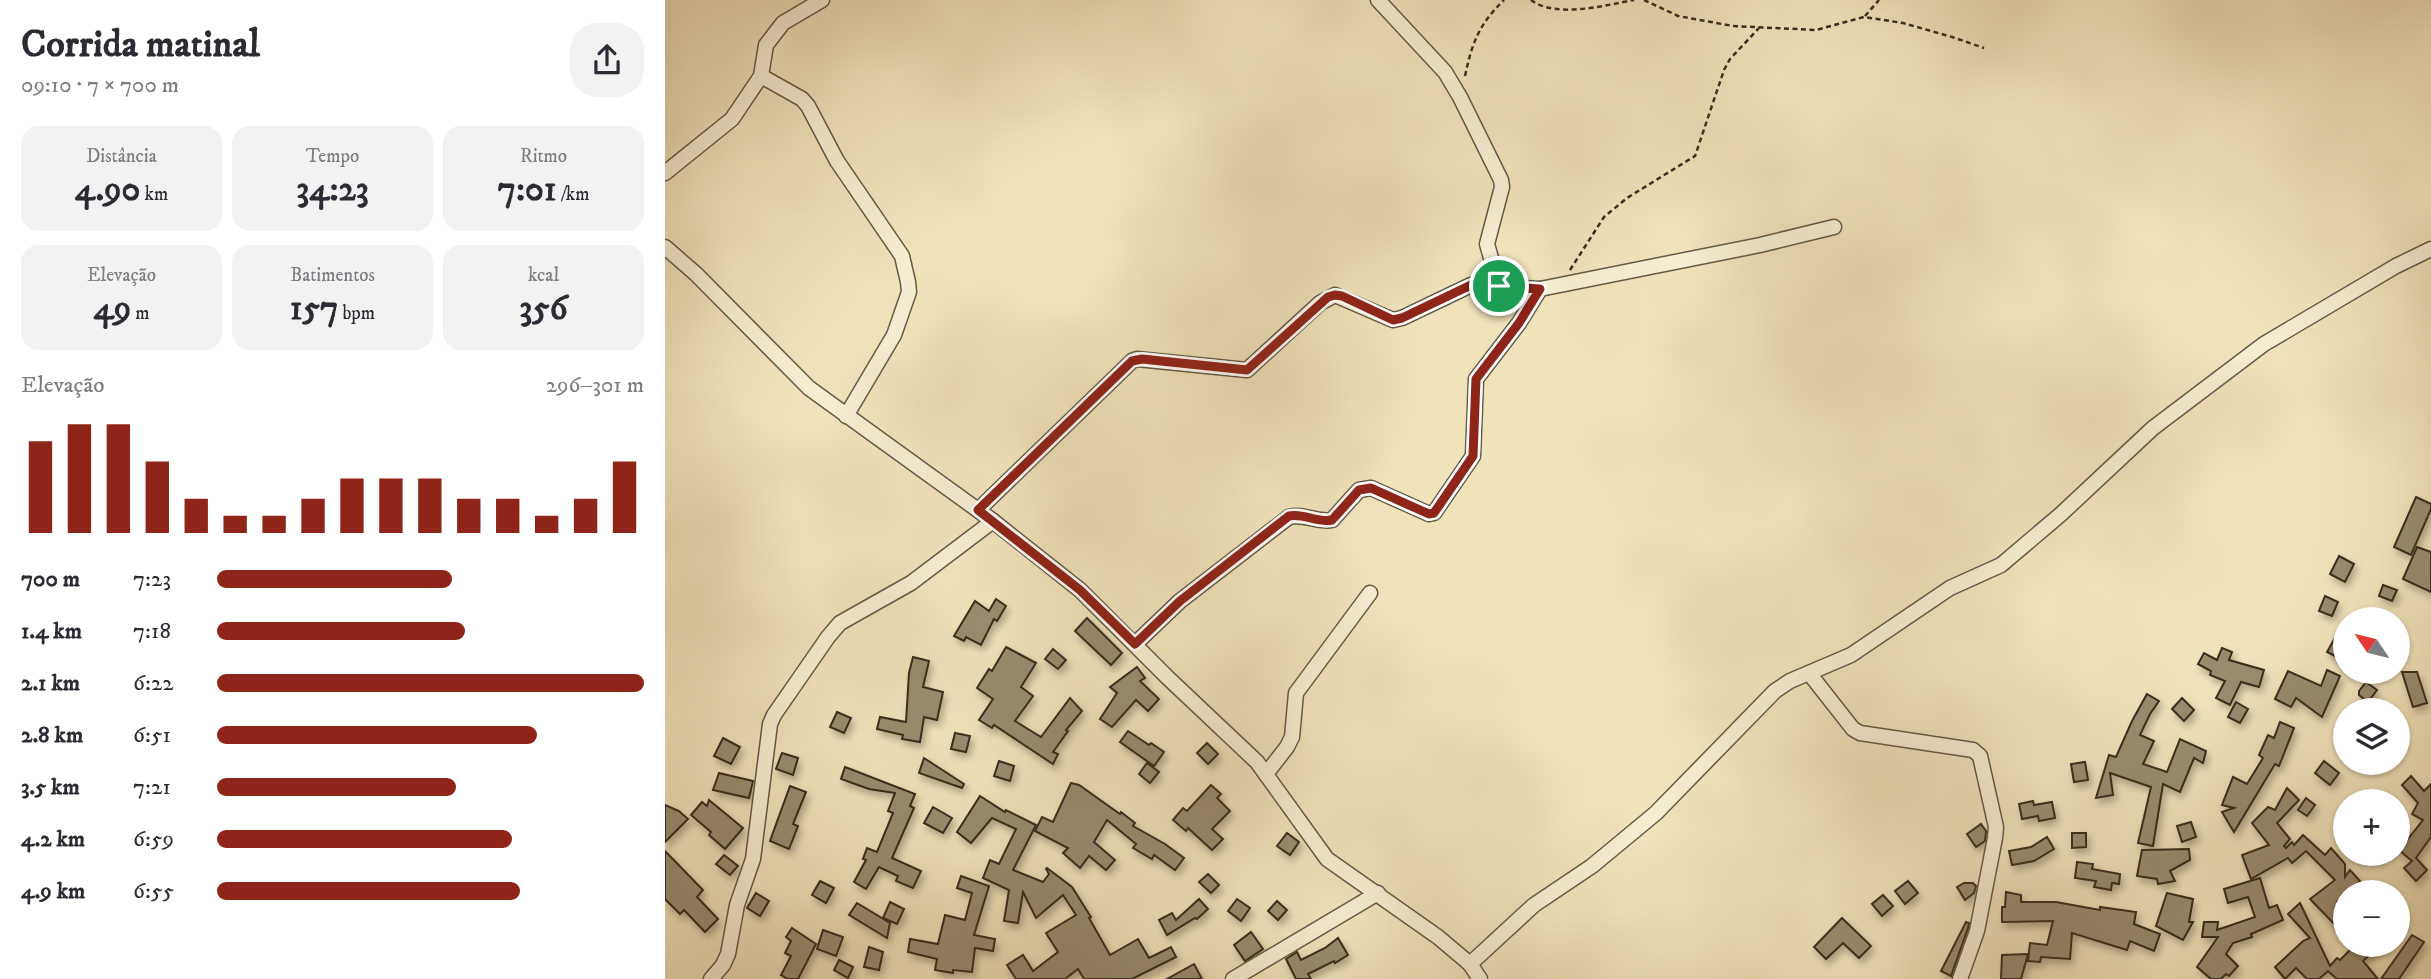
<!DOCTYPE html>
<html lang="pt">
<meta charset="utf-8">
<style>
:root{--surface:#fff;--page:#f2f2f3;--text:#2b2b33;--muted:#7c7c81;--accent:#8f2418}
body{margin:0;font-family:"IM FELL DW Pica",serif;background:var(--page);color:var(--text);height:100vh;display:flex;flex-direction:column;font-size:26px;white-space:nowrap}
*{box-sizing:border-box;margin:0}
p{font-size:23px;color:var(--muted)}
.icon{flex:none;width:38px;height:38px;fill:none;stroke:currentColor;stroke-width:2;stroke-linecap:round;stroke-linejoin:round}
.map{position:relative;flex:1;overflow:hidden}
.drawer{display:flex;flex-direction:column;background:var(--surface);width:665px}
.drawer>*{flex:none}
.needle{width:46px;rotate:305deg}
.buttons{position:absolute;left:1668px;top:607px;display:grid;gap:14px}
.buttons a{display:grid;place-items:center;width:77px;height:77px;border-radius:50%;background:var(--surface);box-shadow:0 2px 5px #0004;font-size:35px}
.pin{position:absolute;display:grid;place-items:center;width:60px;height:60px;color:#fff;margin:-30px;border:4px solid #fff;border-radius:50%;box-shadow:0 2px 7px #0007}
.round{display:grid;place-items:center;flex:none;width:74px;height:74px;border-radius:28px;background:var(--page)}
.overview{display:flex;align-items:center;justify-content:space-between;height:119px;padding:0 21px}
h1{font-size:38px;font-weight:800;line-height:52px}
.stats{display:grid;grid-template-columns:repeat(3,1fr);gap:10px;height:119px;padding:7px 21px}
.stats div{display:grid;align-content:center;border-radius:18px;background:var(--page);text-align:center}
.stats b{font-size:35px;font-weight:800}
.stats small{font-size:19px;font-weight:400}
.stats p{font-size:19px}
.chart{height:196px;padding:14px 21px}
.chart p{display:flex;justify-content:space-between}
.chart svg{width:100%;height:126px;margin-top:7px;stroke:var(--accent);stroke-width:6}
ul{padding:0 21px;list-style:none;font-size:23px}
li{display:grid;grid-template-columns:112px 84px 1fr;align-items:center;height:52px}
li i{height:18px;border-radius:9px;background:var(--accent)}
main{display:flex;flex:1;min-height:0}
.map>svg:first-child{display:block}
.building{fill:#978c70;stroke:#372d1f;stroke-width:2;filter:url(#shadow)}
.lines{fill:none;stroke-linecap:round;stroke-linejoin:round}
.street-casing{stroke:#655a46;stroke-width:17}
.path{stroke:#372d1f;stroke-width:2.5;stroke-dasharray:5 3.5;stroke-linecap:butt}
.street{stroke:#f5edd2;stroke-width:14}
.route-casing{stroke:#fff;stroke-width:14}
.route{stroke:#8f2418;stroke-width:9}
</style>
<main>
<section class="drawer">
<div class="overview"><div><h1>Corrida matinal</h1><p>09:10 · 7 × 700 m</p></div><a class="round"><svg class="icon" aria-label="share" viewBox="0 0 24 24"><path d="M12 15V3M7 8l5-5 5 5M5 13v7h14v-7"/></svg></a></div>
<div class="stats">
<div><p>Distância</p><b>4.90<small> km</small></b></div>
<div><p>Tempo</p><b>34:23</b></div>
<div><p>Ritmo</p><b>7:01<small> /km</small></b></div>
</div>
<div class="stats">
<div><p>Elevação</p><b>49<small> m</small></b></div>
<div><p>Batimentos</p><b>157<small> bpm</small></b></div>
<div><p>kcal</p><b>356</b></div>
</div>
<div class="chart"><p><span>Elevação</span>296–301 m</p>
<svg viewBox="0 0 160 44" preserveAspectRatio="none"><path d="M5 44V12M15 44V6M25 44V6M35 44V19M45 44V32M55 44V38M65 44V38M75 44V32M85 44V25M95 44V25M105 44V25M115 44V32M125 44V32M135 44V38M145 44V32M155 44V19"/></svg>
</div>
<ul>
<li><b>700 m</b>7:23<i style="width:55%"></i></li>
<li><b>1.4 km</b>7:18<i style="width:58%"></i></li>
<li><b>2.1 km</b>6:22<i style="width:100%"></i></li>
<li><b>2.8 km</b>6:51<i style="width:75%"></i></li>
<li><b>3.5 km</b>7:21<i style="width:56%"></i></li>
<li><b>4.2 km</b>6:59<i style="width:69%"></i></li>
<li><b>4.9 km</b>6:55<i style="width:71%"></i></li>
</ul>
</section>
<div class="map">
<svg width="1766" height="979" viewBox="0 0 1766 979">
<defs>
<filter id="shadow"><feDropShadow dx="3" dy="5" stdDeviation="3.5" flood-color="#0004"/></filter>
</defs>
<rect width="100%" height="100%" fill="#f0e3ba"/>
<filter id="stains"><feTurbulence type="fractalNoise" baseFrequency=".00286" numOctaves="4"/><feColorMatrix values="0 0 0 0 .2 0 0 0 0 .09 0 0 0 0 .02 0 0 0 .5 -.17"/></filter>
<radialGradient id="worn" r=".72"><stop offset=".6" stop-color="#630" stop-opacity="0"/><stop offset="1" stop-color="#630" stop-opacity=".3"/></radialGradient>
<!-- building -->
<g class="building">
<polygon points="1751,497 1766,504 1766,509 1746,555 1729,547"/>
<polygon points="1752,547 1766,552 1766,592 1738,579"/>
<polygon points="1674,556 1689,564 1680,582 1665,574"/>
<polygon points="1718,585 1732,590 1727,601 1714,596"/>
<polygon points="1660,596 1673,602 1667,616 1654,611"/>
<polygon points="331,599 341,606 332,621 329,619 316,645 301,637 299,641 289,636 310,601 324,611"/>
<polygon points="422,618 457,653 446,665 410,631"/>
<polygon points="1671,636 1680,640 1680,661 1662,652"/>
<polygon points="341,647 371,663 356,687 368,696 350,721 376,737 405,698 417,711 401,730 403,731 388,752 393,754 388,764 329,725 327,728 314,720 328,699 312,688 324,669 327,671"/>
<polygon points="1557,648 1567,652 1564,660 1599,670 1594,687 1576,682 1565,705 1551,698 1560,681 1545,675 1546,671 1533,664 1539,653 1552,660"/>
<polygon points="388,649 401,660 393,669 380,659"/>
<polygon points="248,657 264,661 258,687 278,692 272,720 259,717 255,742 237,739 238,735 212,729 215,717 241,722 244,673"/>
<polygon points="472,667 480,678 475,681 494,699 483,711 471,700 447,727 435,719 452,693 445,687"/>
<polygon points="1662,670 1675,676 1657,717 1631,698 1626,707 1610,699 1623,671 1656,686"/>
<polygon points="1737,672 1752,672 1762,703 1748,707"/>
<polygon points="1701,682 1712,690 1703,702 1694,695 1694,691"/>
<polygon points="1482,694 1494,701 1485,714 1475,735 1489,741 1478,764 1502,772 1515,739 1541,751 1538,763 1529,758 1515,792 1498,784 1488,846 1473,843 1486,787 1445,773 1448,795 1431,798 1444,755 1451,757 1467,721"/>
<polygon points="1517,698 1529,710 1519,721 1507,709"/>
<polygon points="1571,702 1583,709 1575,723 1563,717"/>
<polygon points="172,712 186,718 179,733 165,727"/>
<polygon points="1615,722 1629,728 1614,766 1610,764 1569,832 1557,812 1569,808 1557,805 1568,777 1582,784 1598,758 1594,755 1603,735 1609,738"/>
<polygon points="463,731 484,745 486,743 499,752 489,766 455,742"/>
<polygon points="290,733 305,736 301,752 286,749"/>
<polygon points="58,738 75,747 66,764 49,756"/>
<polygon points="542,743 553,754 543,764 532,753"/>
<polygon points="117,753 133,758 128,775 111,769"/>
<polygon points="259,758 299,784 297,788 254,773"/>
<polygon points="334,761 349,766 345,781 329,776"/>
<polygon points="1659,761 1674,773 1665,785 1650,773"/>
<polygon points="1420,762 1423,780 1409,782 1406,764"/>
<polygon points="482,763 494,772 485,783 474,774"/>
<polygon points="180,767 250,794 245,806 249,808 227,858 256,871 248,888 231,881 233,876 214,867 201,889 189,882 201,860 198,859 202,848 212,852 228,813 223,811 230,793 204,789 176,779"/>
<polygon points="54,773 88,781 84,798 48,790"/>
<polygon points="1746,776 1759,791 1766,784 1766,837 1751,858 1762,870 1751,881 1739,868 1747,861 1734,850 1758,820 1747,814 1753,803 1737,785"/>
<polygon points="406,783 414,785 455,814 456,812 470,823 468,826 500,844 519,858 510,870 489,855 487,859 468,848 471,844 442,820 429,842 450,860 441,870 424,856 415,868 398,853 403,848 370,831 377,817 388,822"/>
<polygon points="546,785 556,794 552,798 565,811 547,829 558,839 547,850 523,828 521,831 508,820 518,808 522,811"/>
<polygon points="125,786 141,792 128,824 133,826 124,849 105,841"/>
<polygon points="1622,788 1634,800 1612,823 1625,839 1619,846 1621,848 1627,842 1629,845 1638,835 1660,855 1666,848 1680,864 1680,877 1685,870 1695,881 1672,902 1680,910 1680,922 1673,928 1645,899 1670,880 1641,851 1627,863 1623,858 1586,879 1577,855 1604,845 1587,823 1603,807 1610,810"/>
<polygon points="315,796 340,812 341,810 371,825 348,870 378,882 384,874 381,869 382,868 407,887 426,917 424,918 445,955 473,939 484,958 506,947 511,957 467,979 419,979 413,969 400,979 351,979 342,965 358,955 368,971 393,952 381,933 411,915 398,895 371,918 358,892 353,923 339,921 344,890 318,878 325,860 334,864 351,829 327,818 306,843 292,832"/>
<polygon points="1641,798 1650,805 1642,816 1633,810"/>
<polygon points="44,800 78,828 60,849 44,835 46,832 26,815 37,802 42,806"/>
<polygon points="1368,801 1369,805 1387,802 1390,818 1374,821 1373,816 1357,819 1354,804"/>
<polygon points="0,805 14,811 23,819 0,842"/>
<polygon points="268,807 287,818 278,833 259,823"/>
<polygon points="1526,822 1531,837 1517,842 1512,826"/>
<polygon points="1316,824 1321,831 1320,841 1311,847 1302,834"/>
<polygon points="622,833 634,842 625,855 612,846"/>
<polygon points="1407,833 1421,833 1421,847 1407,848"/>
<polygon points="1382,837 1389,849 1369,861 1347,865 1344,851 1366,847"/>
<polygon points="1524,849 1525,860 1505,871 1510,881 1493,884 1492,879 1472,876 1477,850"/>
<polygon points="0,851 38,890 32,897 53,919 40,932 19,910 15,914 0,899"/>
<polygon points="59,855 73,866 65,875 51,864"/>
<polygon points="1412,862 1428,864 1427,869 1455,874 1454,884 1447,883 1446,890 1429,887 1431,881 1410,878"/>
<polygon points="543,874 554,885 546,893 534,882"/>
<polygon points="296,876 324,886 309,935 330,939 328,951 310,948 307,972 288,970 288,973 270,970 272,959 243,952 245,939 273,944 280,915 300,920 307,893 292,888"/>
<polygon points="1595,878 1604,908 1612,905 1618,920 1586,934 1587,937 1568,943 1561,954 1573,966 1564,976 1561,974 1556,979 1546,979 1532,967 1553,937 1537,937 1539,922 1553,922 1552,930 1590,917 1583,897 1563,903 1559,889"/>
<polygon points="155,881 169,888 161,903 147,895"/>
<polygon points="1243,881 1253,893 1240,904 1230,891"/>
<polygon points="1299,883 1308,883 1311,886 1309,893 1300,900 1292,887"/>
<polygon points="1341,892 1356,895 1356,902 1391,902 1435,910 1435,907 1471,912 1469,924 1495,934 1489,951 1465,941 1462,950 1407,933 1405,959 1376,957 1375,962 1363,961 1365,943 1382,945 1388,921 1337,922 1337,907 1340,907"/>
<polygon points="91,893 104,901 95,916 82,908"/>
<polygon points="1502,893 1528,899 1524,922 1528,922 1518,940 1491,926"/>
<polygon points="1218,895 1228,906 1217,916 1207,904"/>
<polygon points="534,899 543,909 532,919 530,918 502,935 494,920 507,913 511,920"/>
<polygon points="572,899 585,908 576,921 563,911"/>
<polygon points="612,901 622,910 613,920 603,911"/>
<polygon points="225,902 239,909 232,924 218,918"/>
<polygon points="192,903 225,923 222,938 184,915"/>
<polygon points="1635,903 1665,966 1672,958 1675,960 1690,945 1715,945 1698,961 1713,979 1672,979 1663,971 1654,979 1642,979 1631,968 1620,979 1610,967 1638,941 1645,938 1623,914"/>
<polygon points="1177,918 1206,946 1194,958 1178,943 1161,959 1149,947"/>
<polygon points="1301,922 1304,923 1303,928 1286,976 1276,971"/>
<polygon points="127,928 151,944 133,979 123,979 116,975 126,956 120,953 126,941 121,937"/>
<polygon points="158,930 178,937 171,956 152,949"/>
<polygon points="586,932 598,949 580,961 569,945"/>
<polygon points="1747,935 1759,942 1734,979 1716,979"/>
<polygon points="673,938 683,955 670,963 669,961 643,974 646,979 631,979 621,959 632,952 636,960 660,948"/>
<polygon points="204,947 218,952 214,970 199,967"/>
<polygon points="1363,954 1356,979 1336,979 1337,955"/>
<polygon points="174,960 188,967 183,978 169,970"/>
<polygon points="529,964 537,979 502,979"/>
</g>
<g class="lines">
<!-- street casing -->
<g class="street-casing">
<g id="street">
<polyline points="713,0 780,72 795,97 836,180 837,187 822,244 834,286"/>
<polyline points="96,76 137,99 143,106 172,161 237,256 243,282 244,292 229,335 181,416"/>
<polyline points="0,173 67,119 96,76 101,45 118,23 157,0"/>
<polyline points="0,247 31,274 144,388 328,521 415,590 502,677 592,762 662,859 773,937 805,964 815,979"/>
<polyline points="313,510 467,361 472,359 582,370 655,303 670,295 728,320 737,318 806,285 875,289 1095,245 1169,227"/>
<path d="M470,644L515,601L624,517C639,513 652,523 667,520L694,490L706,488L764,514L769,513L808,456L811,379L854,323L875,289"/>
<polyline points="1144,673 1188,729 1195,733 1308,750 1315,756 1331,827 1330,838 1312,931 1295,979"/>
<polyline points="601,774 622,747 627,737 631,693 705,593"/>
<polyline points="805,964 869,905 927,866 991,813 1110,691 1125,681 1186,655 1285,588 1336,565 1395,515 1488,428 1599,344 1731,266 1766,249"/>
<polyline points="46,979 58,965 63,954 72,905 88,859 105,724 109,715 163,637 175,623 246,583 328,521"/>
<polyline points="568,979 713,893"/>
</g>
</g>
<!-- path -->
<g class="path">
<path d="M866,0C891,19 941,5 969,0"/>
<polyline points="979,0 1013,16 1068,26 1151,30 1199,17 1238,23 1287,37 1319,48"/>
<polyline points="1200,16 1214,0"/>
<path d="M800,76C807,43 814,24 839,0"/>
<polyline points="905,270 939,217 962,198 1030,156 1059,70 1065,59 1094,28"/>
</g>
<!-- street -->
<use href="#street" class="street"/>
</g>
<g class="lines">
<!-- route casing -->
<g class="route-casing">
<path id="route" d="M806,285L875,289L854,323L811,379L808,456L769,513L764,514L706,488L694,490L667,520C652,523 639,513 624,516L515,601L470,644L415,590L313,510L467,361L477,359L582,370L663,297L670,295L677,296L728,320L737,318Z"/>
</g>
<!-- route -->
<use href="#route" class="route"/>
</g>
<rect width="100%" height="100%" filter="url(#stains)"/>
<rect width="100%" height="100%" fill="url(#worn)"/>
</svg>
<div class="buttons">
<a><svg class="needle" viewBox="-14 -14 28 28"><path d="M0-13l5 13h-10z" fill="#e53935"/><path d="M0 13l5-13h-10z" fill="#7c7c81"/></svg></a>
<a><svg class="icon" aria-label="layers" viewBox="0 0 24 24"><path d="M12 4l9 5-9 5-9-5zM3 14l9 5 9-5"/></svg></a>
<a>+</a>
<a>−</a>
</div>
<div class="pin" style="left:834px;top:286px;background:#1e9e55"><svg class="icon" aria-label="arrive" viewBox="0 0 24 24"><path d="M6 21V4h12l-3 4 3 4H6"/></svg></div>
</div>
</main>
